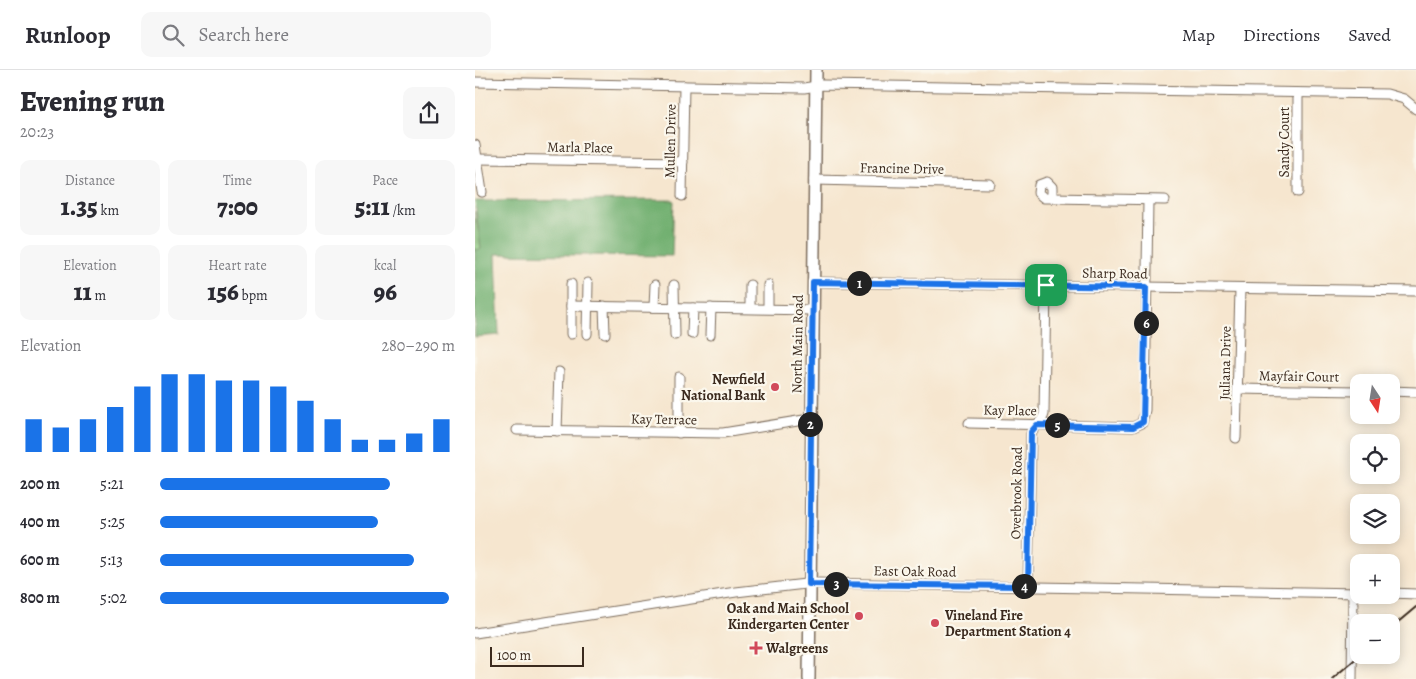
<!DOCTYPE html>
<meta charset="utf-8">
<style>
:root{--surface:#fff;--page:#f7f7f7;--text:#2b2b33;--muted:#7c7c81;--line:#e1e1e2;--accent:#1a73e8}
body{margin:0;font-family:Alegreya,serif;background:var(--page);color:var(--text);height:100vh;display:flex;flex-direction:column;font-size:19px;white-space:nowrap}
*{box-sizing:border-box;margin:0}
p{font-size:16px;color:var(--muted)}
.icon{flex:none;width:28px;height:28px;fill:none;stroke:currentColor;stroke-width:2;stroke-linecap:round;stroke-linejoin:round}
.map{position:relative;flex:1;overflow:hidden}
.details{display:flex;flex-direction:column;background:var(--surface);width:475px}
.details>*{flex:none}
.needle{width:32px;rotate:168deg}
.controls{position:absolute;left:875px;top:304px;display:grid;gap:10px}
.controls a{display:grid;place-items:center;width:50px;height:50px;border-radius:10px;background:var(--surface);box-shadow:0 2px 12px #0003;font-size:25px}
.scale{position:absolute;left:15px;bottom:12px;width:94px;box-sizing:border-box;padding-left:5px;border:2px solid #3b2a1e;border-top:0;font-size:14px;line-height:18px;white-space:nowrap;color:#3b2a1e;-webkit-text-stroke:4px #fbf7ec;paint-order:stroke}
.pin{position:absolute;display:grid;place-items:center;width:42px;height:42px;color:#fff;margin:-21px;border-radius:10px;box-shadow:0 2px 8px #0006}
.km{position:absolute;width:25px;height:25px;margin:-12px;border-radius:50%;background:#222;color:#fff;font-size:14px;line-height:25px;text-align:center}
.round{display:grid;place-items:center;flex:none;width:52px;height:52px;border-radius:10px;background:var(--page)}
.head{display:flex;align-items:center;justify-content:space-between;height:85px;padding:0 20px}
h1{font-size:28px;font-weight:800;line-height:38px}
.figures{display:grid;grid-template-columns:repeat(3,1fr);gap:8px;height:85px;padding:5px 20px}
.figures div{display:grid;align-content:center;border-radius:10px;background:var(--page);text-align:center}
.figures b{font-size:25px;font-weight:800}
.figures small{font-size:14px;font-weight:400}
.figures p{font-size:14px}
.chart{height:140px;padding:10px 20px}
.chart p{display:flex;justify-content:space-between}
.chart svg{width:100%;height:90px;margin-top:5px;stroke:var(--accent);stroke-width:6}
ul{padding:0 20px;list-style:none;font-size:16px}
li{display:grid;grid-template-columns:80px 60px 1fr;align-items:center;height:38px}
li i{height:12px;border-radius:6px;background:var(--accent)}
header{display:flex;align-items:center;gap:30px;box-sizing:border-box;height:70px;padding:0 25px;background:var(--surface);border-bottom:1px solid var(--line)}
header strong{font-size:24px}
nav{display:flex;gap:28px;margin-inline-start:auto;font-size:18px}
.search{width:350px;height:45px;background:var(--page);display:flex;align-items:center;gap:12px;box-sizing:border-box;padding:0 18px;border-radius:10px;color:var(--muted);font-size:19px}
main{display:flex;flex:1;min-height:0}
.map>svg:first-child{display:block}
.green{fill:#8dcc83;stroke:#647b50}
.forest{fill:#72b071;stroke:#566d48}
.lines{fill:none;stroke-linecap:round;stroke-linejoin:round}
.minor-casing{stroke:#7c6c5c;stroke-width:11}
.major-casing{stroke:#7c6c5c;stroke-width:14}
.minor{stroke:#fff;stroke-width:9}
.major{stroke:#fff;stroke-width:11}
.rail{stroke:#3b2a1e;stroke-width:2}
.route-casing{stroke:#fff;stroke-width:10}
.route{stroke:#1a73e8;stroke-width:6}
.poi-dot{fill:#d1495b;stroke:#fbf7ec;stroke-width:2}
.labels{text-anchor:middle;stroke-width:4.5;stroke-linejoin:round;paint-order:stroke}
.street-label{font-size:14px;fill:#3b2a1e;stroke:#fbf7ec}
.poi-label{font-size:14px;font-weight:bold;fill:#3b2a1e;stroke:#fbf7ec;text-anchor:end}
</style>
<header>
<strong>Runloop</strong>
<div class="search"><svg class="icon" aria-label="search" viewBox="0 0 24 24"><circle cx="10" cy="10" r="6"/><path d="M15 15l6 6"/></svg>Search here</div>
<nav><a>Map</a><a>Directions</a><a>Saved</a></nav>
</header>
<main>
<section class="details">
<div class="head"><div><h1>Evening run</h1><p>20:23</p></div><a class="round"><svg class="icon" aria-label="share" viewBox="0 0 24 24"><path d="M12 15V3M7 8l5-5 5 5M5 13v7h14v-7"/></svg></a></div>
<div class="figures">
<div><p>Distance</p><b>1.35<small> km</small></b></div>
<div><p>Time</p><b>7:00</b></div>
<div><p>Pace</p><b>5:11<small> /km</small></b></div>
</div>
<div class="figures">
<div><p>Elevation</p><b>11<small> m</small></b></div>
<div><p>Heart rate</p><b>156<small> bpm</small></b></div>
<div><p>kcal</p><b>96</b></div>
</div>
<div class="chart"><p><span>Elevation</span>280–290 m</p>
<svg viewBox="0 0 160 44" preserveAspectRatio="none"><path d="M5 44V28M15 44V32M25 44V28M35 44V22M45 44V12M55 44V6M65 44V6M75 44V9M85 44V9M95 44V12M105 44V19M115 44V28M125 44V38M135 44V38M145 44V35M155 44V28"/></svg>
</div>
<ul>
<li><b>200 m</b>5:21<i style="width:78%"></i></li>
<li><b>400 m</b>5:25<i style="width:74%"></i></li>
<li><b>600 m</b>5:13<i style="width:86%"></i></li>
<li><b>800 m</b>5:02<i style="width:98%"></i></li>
</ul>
</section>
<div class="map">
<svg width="941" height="609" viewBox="0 0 941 609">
<rect width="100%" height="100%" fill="#fbf7ec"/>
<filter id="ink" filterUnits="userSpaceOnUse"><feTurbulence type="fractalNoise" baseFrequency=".02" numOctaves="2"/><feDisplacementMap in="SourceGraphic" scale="10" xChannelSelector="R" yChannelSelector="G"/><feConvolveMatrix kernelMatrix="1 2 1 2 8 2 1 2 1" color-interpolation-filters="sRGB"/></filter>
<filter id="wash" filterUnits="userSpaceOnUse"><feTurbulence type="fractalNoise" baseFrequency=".0096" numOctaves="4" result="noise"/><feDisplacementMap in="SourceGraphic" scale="20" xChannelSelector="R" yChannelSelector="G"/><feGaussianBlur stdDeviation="1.12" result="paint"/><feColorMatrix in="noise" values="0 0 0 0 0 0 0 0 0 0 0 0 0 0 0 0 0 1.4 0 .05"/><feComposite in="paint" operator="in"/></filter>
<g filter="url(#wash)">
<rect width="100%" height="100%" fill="#f6e6cf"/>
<!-- green -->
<polygon class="green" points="0,141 6,179 0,180"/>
<!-- forest -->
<polygon class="forest" points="199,130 197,186 21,184 24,265 0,267 0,180 6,179 0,131"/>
</g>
<g filter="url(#ink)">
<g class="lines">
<!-- minor casing -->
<g class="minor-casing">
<g id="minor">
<polyline points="0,12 329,18 348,15 912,24 929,29 941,39"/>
<polyline points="0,75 7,122"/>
<polyline points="2,89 208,92"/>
<polyline points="339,110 515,114"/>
<polygon points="572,112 577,117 577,128 569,128 563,123 564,115"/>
<polyline points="823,122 823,23"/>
<polyline points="207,126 209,16"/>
<polyline points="577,128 690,130"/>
<polyline points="338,212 941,221"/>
<polyline points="199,215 200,265"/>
<polyline points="96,236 338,240"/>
<polyline points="129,236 130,264"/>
<polyline points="179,237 180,215"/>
<polyline points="275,238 275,215"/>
<polyline points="293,238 293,215"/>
<polyline points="96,264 96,214"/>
<polyline points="112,264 113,213"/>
<polyline points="217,264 218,238"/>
<polyline points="235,265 236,238"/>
<polyline points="763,319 884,321"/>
<polyline points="916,321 941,322"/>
<polyline points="494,353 658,357 667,353 670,340 673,130"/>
<polyline points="42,360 248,363 335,349"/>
<polyline points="82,361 84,302"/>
<polyline points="204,363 204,307"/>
<polyline points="761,368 765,219"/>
<path d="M553,516L556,364C558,356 567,353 569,344L571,215"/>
<polyline points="916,523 941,524"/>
<polyline points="0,563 261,522 339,513 884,523"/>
<polyline points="877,609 878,522"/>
</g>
</g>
<!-- major casing -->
<g class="major-casing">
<polyline id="major" points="334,609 341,0"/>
</g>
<!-- minor -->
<use href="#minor" class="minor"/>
<!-- major -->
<use href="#major" class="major"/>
<!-- rail -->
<g class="rail">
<polyline points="916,558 941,537"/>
<polyline points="857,609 885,585"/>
</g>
</g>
</g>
<g class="lines" filter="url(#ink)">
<!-- route casing -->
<g class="route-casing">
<polygon id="route" points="338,212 671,217 668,352 658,357 562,355 556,362 553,516 334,514"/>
</g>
<!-- route -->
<use href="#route" class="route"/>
</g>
<!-- markers -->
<g class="poi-dot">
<circle cx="300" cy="317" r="5"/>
<circle cx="384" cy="546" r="5"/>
<circle cx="460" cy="553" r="5"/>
<path d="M278.5 570.5h5v5h5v5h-5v5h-5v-5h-5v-5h5z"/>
</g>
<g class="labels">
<!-- street labels -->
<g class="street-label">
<text transform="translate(195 71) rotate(-89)" y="5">Mullen Drive</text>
<text transform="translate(809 72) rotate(-90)" y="5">Sandy Court</text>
<text transform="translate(105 77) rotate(1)" y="5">Marla Place</text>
<text transform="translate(427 98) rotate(1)" y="5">Francine Drive</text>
<text transform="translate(640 203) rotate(1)" y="5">Sharp Road</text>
<text transform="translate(322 274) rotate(-89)" y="5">North Main Road</text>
<text transform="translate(750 293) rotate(-89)" y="5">Juliana Drive</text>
<text transform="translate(824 306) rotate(1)" y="5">Mayfair Court</text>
<text transform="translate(535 340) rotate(1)" y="5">Kay Place</text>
<text transform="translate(189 349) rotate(1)" y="5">Kay Terrace</text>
<text transform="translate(541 423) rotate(-89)" y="5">Overbrook Road</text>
<text transform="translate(440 501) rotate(1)" y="5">East Oak Road</text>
</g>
<!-- poi labels -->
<g class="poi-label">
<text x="290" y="314">Newfield<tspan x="290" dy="16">National Bank</tspan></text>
<text x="374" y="543">Oak and Main School<tspan x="374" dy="16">Kindergarten Center</tspan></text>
<text x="470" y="550" text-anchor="start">Vineland Fire<tspan x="470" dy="16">Department Station 4</tspan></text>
<text x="291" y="583" text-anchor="start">Walgreens</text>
</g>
</g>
</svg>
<div class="controls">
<a><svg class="needle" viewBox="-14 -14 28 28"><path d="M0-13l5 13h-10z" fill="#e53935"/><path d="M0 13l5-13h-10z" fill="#7c7c81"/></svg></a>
<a><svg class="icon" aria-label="locate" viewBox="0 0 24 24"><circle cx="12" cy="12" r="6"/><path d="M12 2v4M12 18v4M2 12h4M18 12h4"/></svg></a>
<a><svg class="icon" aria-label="layers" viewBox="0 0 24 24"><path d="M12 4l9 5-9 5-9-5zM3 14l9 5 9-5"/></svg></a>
<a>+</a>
<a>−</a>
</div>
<div class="scale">100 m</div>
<div class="pin" style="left:571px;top:215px;background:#1e9e55"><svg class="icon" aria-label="arrive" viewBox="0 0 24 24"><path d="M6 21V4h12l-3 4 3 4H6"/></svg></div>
<b class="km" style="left:384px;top:213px">1</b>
<b class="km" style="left:335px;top:354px">2</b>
<b class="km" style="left:361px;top:514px">3</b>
<b class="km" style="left:549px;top:516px">4</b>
<b class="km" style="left:582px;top:355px">5</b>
<b class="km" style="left:671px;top:253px">6</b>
</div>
</main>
